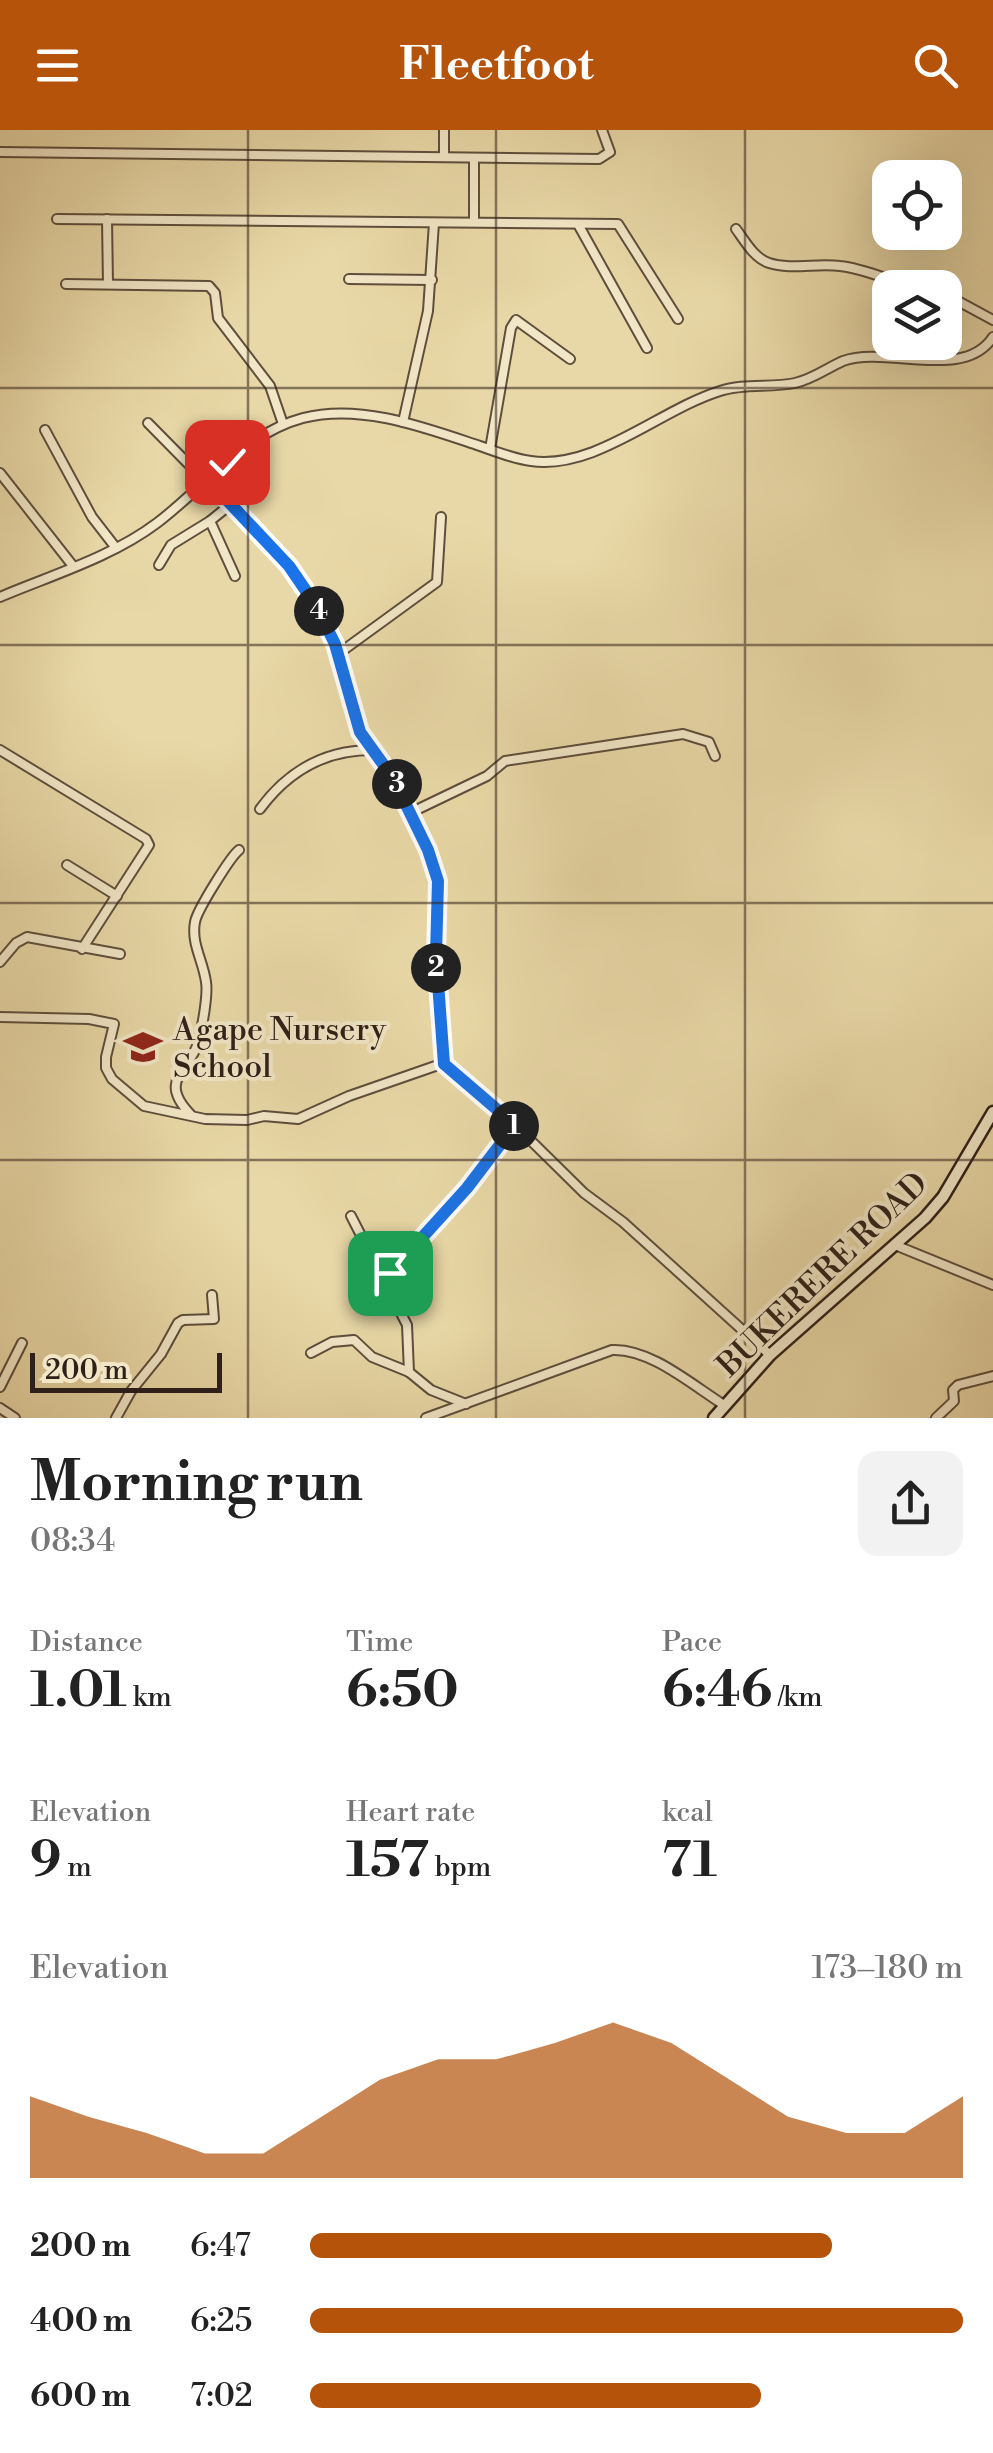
<!DOCTYPE html>
<meta charset="utf-8">
<style>
:root{--surface:#fff;--page:#f2f2f2;--text:#222;--muted:#767676;--accent:#b45309}
body{margin:0;font-family:"Libre Bodoni",serif;background:var(--page);color:var(--text);height:100vh;display:flex;flex-direction:column;font-size:38px;white-space:nowrap}
*{box-sizing:border-box;margin:0}
p{font-size:32px;color:var(--muted)}
.icon{flex:none;width:55px;height:55px;fill:none;stroke:currentColor;stroke-width:2;stroke-linecap:round;stroke-linejoin:round}
.map{position:relative;height:1288px;overflow:hidden}
.drawer{display:flex;flex-direction:column;background:var(--surface);flex:1}
.drawer>*{flex:none}
.tools{position:absolute;left:872px;top:30px;display:grid;gap:20px}
.tools a{display:grid;place-items:center;width:90px;height:90px;border-radius:20px;background:var(--surface);box-shadow:0 10px 40px #0002;font-size:50px}
.scale{position:absolute;left:30px;bottom:25px;width:192px;box-sizing:border-box;padding-left:10px;border:5px solid #2f2019;border-top:0;font-size:28px;line-height:35px;white-space:nowrap;color:#2f2019;-webkit-text-stroke:8px #f1e6c6;paint-order:stroke}
.pin{position:absolute;display:grid;place-items:center;width:85px;height:85px;color:#fff;margin:-42px;border-radius:20px;box-shadow:0 5px 15px #0006}
.km{position:absolute;width:50px;height:50px;margin:-25px;border-radius:50%;background:#222;color:#fff;font-size:28px;line-height:50px;text-align:center}
.round{display:grid;place-items:center;flex:none;width:105px;height:105px;border-radius:20px;background:var(--page)}
.head{display:flex;align-items:center;justify-content:space-between;height:170px;padding:0 30px}
h1{font-size:55px;font-weight:700;line-height:75px}
.metrics{display:grid;grid-template-columns:repeat(3,1fr);gap:15px;height:170px;padding:10px 30px}
.metrics div{display:grid;align-content:center}
.metrics b{font-size:50px;font-weight:700}
.metrics small{font-size:28px;font-weight:400}
.metrics p{font-size:28px}
.chart{height:280px;padding:20px 30px}
.chart p{display:flex;justify-content:space-between}
.chart svg{width:100%;height:180px;margin-top:10px;fill:var(--accent);opacity:.7}
ul{padding:0 30px;list-style:none;font-size:32px}
li{display:grid;grid-template-columns:160px 120px 1fr;align-items:center;height:75px}
li i{height:25px;border-radius:12px;background:var(--accent)}
header{display:flex;justify-content:space-between;align-items:center;height:130px;padding:0 30px;background:var(--accent);color:#fff;font-size:45px;font-weight:700}
.map>svg:first-child{display:block}
.lines{fill:none;stroke-linecap:round;stroke-linejoin:round}
.street-casing{stroke:#5e4e3c;stroke-width:12}
.secondary-casing{stroke:#2f2019;stroke-width:15}
.street{stroke:#f1e6c6;stroke-width:8}
.secondary{stroke:#f1e6c6;stroke-width:10}
.route-casing{stroke:#fff;stroke-width:20}
.route{stroke:#1a73e8;stroke-width:12}
.grid{fill:none;stroke:#2f2019;stroke-width:2.5;stroke-opacity:0.55}
.labels{text-anchor:middle;stroke-width:8;stroke-linejoin:round;paint-order:stroke}
.poi-label{font-size:32px;fill:#2f2019;stroke:#f1e6c6;text-anchor:start}
.street-label{font-size:32px;fill:#2f2019;stroke:#f1e6c6}
</style>
<header><svg class="icon" aria-label="menu" viewBox="0 0 24 24"><path d="M4 6h16M4 12h16M4 18h16"/></svg>Fleetfoot<svg class="icon" aria-label="search" viewBox="0 0 24 24"><circle cx="10" cy="10" r="6"/><path d="M15 15l6 6"/></svg></header>
<div class="map">
<svg width="993" height="1288" viewBox="0 0 993 1288">
<rect width="100%" height="100%" fill="#e9d8a7"/>
<filter id="stains"><feTurbulence type="fractalNoise" baseFrequency=".002" numOctaves="4"/><feColorMatrix values="0 0 0 0 .2 0 0 0 0 .09 0 0 0 0 .02 0 0 0 .5 -.17"/></filter>
<radialGradient id="worn" r=".72"><stop offset=".6" stop-color="#630" stop-opacity="0"/><stop offset="1" stop-color="#630" stop-opacity=".3"/></radialGradient>
<g class="lines">
<!-- street casing -->
<g class="street-casing">
<g id="street">
<polyline points="444,0 444,26"/>
<polyline points="0,22 599,29 610,22 602,0"/>
<polyline points="474,28 474,92"/>
<polyline points="57,89 618,94 678,189"/>
<polyline points="107,89 108,154"/>
<polyline points="579,96 647,218"/>
<path d="M736,99C745,111 754,128 769,133C791,140 817,133 840,136C869,139 894,154 923,158"/>
<polyline points="349,149 432,150"/>
<polyline points="66,154 209,156 215,163 218,188 270,256 283,294"/>
<polyline points="945,164 993,190"/>
<polyline points="403,292 428,181 434,93"/>
<polyline points="148,293 289,436 326,493 359,602 393,647 409,676 434,739 438,764 437,863 444,933"/>
<polyline points="45,300 92,387 116,418"/>
<polyline points="490,319 511,198 516,190 570,229"/>
<polyline points="0,343 73,436"/>
<polyline points="231,374 210,391 235,446"/>
<polyline points="159,435 171,415 210,391"/>
<path d="M0,467C52,445 112,427 157,393C205,357 243,304 303,288C361,273 426,298 480,316C497,322 514,329 531,331C596,340 659,280 720,261C744,253 771,258 795,253C813,249 827,238 843,231C886,215 964,252 993,207"/>
<polyline points="338,524 437,452 441,387"/>
<polyline points="0,620 146,709 149,715 82,819"/>
<path d="M260,679C288,641 324,620 372,620"/>
<polyline points="412,682 487,646 505,631 683,604 709,612 715,626"/>
<polyline points="67,735 117,766"/>
<polyline points="0,832 16,813 27,807 120,824"/>
<polyline points="0,887 89,889 114,894 106,927 106,938 112,949 144,976 205,989 247,990 264,986 298,989 349,966 444,933 515,995 584,1063 623,1092 770,1225"/>
<path d="M191,985C154,947 195,940 200,905C203,892 208,864 206,852C203,830 191,814 195,792C197,780 231,726 239,720"/>
<polyline points="351,1086 407,1195 409,1242"/>
<polyline points="895,1115 993,1155"/>
<polyline points="383,1151 467,1058 515,995"/>
<polyline points="311,1223 332,1212 354,1210 372,1227 409,1242 431,1260 466,1274"/>
<polyline points="0,1257 22,1213"/>
<polyline points="0,1278 15,1288"/>
<polyline points="116,1288 131,1261 161,1224 178,1193 183,1190 214,1189 212,1165"/>
<path d="M426,1288L612,1220C650,1218 692,1255 724,1275"/>
<polyline points="936,1288 954,1271 953,1260 958,1255 993,1246"/>
</g>
</g>
<!-- secondary casing -->
<g class="secondary-casing">
<polyline id="secondary" points="714,1288 770,1225 925,1088 943,1067 993,982"/>
</g>
<!-- street -->
<use href="#street" class="street"/>
<!-- secondary -->
<use href="#secondary" class="secondary"/>
</g>
<g class="lines">
<!-- route casing -->
<g class="route-casing">
<polyline id="route" points="227,332 208,350 289,436 317,477 335,514 360,602 393,648 428,720 438,751 436,826 444,934 515,995 467,1058 390,1143"/>
</g>
<!-- route -->
<use href="#route" class="route"/>
</g>
<!-- grid -->
<path class="grid" d="M248,0V1288M496,0V1288M745,0V1288M0,258H993M0,515H993M0,773H993M0,1030H993"/>
<!-- icons -->
<defs>
<g id="school-bare" transform="scale(3)"><path d="M0-5L7-2L0 1L-7-2ZM-4 1L0 2.5L4 1V4Q0 6-4 4Z" fill="#8f2418" stroke="#f1e6c6" stroke-width="2.5" paint-order="stroke"/></g>
</defs>
<g fill-rule="evenodd">
<use href="#school-bare" x="143" y="917"/>
</g>
<g class="labels">
<!-- poi labels -->
<g class="poi-label">
<text x="173" y="910">Agape Nursery<tspan x="173" dy="37">School</tspan></text>
</g>
<!-- street labels -->
<g class="street-label">
<text transform="translate(822 1144) rotate(-44)" y="11">BUKERERE ROAD</text>
</g>
</g>
<rect width="100%" height="100%" filter="url(#stains)"/>
<rect width="100%" height="100%" fill="url(#worn)"/>
</svg>
<div class="tools">
<a><svg class="icon" aria-label="locate" viewBox="0 0 24 24"><circle cx="12" cy="12" r="6"/><path d="M12 2v4M12 18v4M2 12h4M18 12h4"/></svg></a>
<a><svg class="icon" aria-label="layers" viewBox="0 0 24 24"><path d="M12 4l9 5-9 5-9-5zM3 14l9 5 9-5"/></svg></a>
</div>
<div class="scale">200 m</div>
<div class="pin" style="left:390px;top:1143px;background:#1e9e55"><svg class="icon" aria-label="arrive" viewBox="0 0 24 24"><path d="M6 21V4h12l-3 4 3 4H6"/></svg></div>
<div class="pin" style="left:227px;top:332px;background:#d93025"><svg class="icon" aria-label="check" viewBox="0 0 24 24"><path d="M5 12l5 5 9-10"/></svg></div>
<b class="km" style="left:514px;top:996px">1</b>
<b class="km" style="left:436px;top:838px">2</b>
<b class="km" style="left:397px;top:654px">3</b>
<b class="km" style="left:319px;top:481px">4</b>
</div>
<section class="drawer">
<div class="head"><div><h1>Morning run</h1><p>08:34</p></div><a class="round"><svg class="icon" aria-label="share" viewBox="0 0 24 24"><path d="M12 15V3M7 8l5-5 5 5M5 13v7h14v-7"/></svg></a></div>
<div class="metrics">
<div><p>Distance</p><b>1.01<small> km</small></b></div>
<div><p>Time</p><b>6:50</b></div>
<div><p>Pace</p><b>6:46<small> /km</small></b></div>
</div>
<div class="metrics">
<div><p>Elevation</p><b>9<small> m</small></b></div>
<div><p>Heart rate</p><b>157<small> bpm</small></b></div>
<div><p>kcal</p><b>71</b></div>
</div>
<div class="chart"><p><span>Elevation</span>173–180 m</p>
<svg viewBox="0 0 160 44" preserveAspectRatio="none"><path d="M0 44V24L10 29L20 33L30 38L40 38L50 29L60 20L70 15L80 15L90 11L100 6L110 11L120 20L130 29L140 33L150 33L160 24V44z"/></svg>
</div>
<ul>
<li><b>200 m</b>6:47<i style="width:80%"></i></li>
<li><b>400 m</b>6:25<i style="width:100%"></i></li>
<li><b>600 m</b>7:02<i style="width:69%"></i></li>
</ul>
</section>
